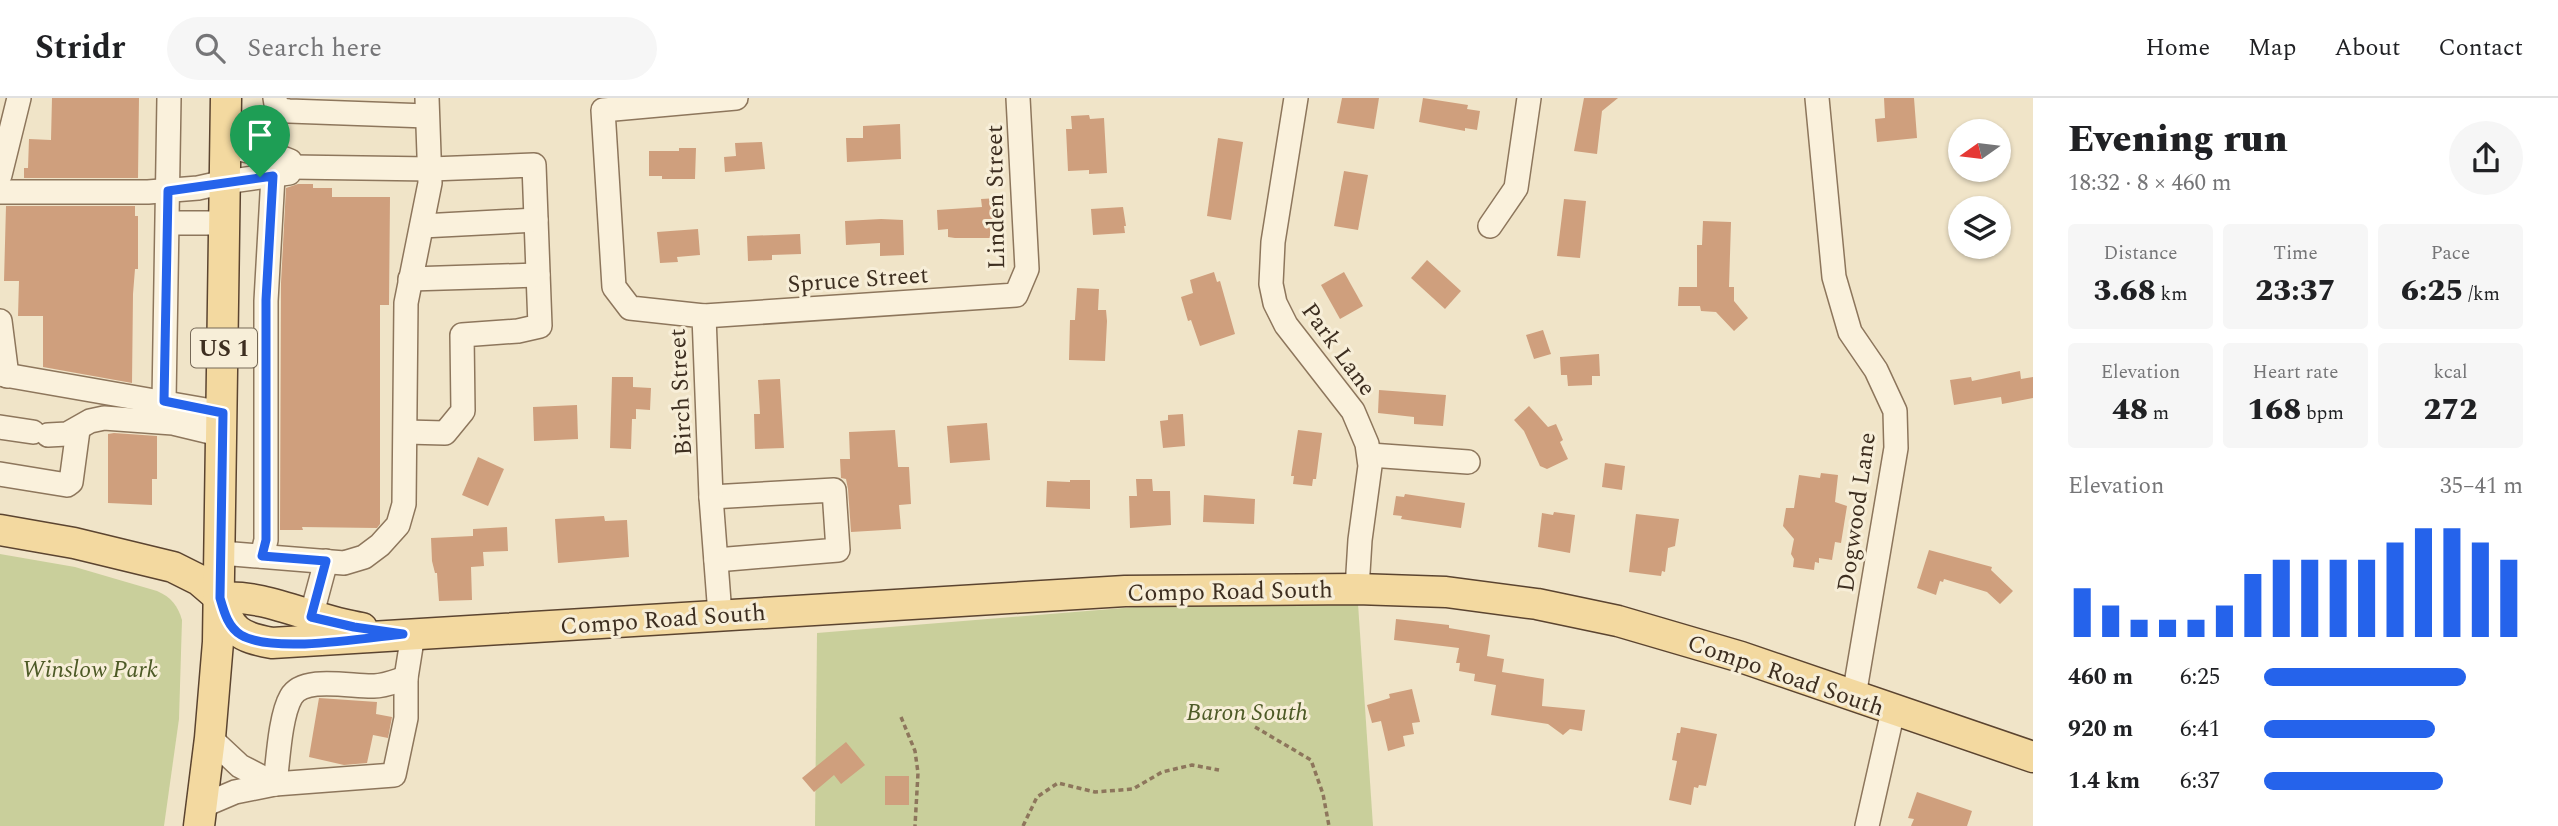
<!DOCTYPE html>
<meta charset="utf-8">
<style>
:root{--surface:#fff;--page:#f6f6f6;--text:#202124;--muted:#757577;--line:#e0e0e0;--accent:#2563eb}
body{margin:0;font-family:Spectral,serif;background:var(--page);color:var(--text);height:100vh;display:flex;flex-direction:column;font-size:26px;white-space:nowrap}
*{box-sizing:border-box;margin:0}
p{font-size:23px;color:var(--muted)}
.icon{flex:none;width:38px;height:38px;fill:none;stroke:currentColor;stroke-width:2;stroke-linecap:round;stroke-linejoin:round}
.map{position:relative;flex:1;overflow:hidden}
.panel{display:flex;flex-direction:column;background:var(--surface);width:525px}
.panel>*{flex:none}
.needle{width:46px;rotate:256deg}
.fabs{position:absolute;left:1948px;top:21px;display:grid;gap:14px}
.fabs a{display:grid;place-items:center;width:63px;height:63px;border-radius:50%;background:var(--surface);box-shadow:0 2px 5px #0004;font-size:35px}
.pin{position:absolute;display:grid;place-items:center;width:60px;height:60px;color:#fff;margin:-72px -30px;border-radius:50% 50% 50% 0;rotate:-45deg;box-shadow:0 0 7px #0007}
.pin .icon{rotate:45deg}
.round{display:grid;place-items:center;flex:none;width:74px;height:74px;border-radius:37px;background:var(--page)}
.summary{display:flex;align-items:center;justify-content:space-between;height:119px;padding:0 35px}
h1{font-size:38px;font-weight:800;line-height:52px}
.figures{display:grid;grid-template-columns:repeat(3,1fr);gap:10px;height:119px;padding:7px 35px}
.figures div{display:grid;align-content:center;border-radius:7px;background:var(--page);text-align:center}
.figures b{font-size:30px;font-weight:800}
.figures small{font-size:19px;font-weight:400}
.figures p{font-size:19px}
.chart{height:196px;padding:14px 35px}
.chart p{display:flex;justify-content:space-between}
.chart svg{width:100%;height:126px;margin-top:7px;stroke:var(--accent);stroke-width:6}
ul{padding:0 35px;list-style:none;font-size:23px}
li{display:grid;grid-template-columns:112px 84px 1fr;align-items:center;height:52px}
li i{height:18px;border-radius:9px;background:var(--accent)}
header{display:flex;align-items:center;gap:42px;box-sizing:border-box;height:98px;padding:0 35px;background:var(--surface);border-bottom:2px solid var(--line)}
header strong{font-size:33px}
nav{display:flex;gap:38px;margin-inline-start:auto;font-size:24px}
.search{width:490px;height:63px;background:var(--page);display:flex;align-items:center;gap:18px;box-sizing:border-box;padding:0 24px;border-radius:38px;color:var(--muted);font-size:26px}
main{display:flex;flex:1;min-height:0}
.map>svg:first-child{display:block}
.green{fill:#c9cf9b}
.building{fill:#cf9f7d}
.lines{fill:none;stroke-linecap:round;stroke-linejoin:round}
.minor-casing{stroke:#8d765c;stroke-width:26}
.major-casing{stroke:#5b4430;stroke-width:33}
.path{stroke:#8d765c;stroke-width:3.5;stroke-dasharray:5 3.5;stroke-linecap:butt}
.minor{stroke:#faf1dc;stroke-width:23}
.major{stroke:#f3d9a0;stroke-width:30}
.route-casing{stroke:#fff;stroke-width:14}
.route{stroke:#2563eb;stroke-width:9}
.labels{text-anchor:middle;stroke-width:6;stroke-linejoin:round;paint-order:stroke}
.shield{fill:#f7eed8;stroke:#756857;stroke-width:2}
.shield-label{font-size:23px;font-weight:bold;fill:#3d2e20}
.street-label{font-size:24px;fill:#3d2e20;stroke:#f7eed8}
.park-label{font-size:24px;font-style:italic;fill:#4d5a26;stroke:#f7eed8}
</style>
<header>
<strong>Stridr</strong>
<div class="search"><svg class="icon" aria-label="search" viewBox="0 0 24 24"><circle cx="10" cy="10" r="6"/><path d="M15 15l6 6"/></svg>Search here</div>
<nav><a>Home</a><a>Map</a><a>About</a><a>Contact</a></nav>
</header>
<main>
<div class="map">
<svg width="2033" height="728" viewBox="0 0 2033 728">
<rect width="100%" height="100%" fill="#f0e4c8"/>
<!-- green -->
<g class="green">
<path d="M0,456L75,469L157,493C171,499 178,508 182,522L179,621L164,728H0Z"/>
<polygon points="1357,491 1373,728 815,728 817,535"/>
</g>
<!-- building -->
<g class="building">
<polygon points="52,0 139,0 138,80 24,80 24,70 28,70 29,41 51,42"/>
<polygon points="1342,0 1379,0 1374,31 1337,25"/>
<polygon points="1423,0 1468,7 1467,11 1480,13 1477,32 1465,30 1465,33 1419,24"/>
<polygon points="1584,0 1618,0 1602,13 1597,56 1574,53"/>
<polygon points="1884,0 1914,0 1917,40 1877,44 1875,21 1885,20"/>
<polygon points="1089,17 1090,21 1104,20 1107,75 1089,76 1089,72 1068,73 1066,31 1072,31 1071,18"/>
<polygon points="900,26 901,61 847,64 846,40 863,40 863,28"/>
<polygon points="1218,40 1243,44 1231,122 1207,118"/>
<polygon points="762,44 765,71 725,74 724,59 736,58 735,45"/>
<polygon points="679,50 696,50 695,81 662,81 662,78 649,78 649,53 679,53"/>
<polygon points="1344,73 1368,77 1358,132 1334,128"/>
<polygon points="298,86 313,86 313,90 332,90 332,99 390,99 389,207 380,207 380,426 377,430 302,429 303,432 280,432 281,185 286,90"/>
<polygon points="999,100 1001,131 990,132 990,140 955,140 948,139 948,131 938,132 937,112 982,109 981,101"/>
<polygon points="1564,101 1586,103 1580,160 1557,158"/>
<polygon points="6,108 135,108 135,118 138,118 138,171 135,171 133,196 132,285 43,269 43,218 18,218 19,183 4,183"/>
<polygon points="1123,109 1126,128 1124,128 1125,135 1093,137 1091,111"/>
<polygon points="881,121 903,122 904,157 880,158 880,145 846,147 845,123"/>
<polygon points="1703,123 1731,124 1729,189 1734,189 1734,203 1748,220 1734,233 1716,214 1701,213 1700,208 1678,208 1679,189 1697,189 1697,147 1702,147"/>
<polygon points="698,131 700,157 677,159 678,164 660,165 657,134"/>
<polygon points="800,136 801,156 772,157 772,162 748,163 747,138"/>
<polygon points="1427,162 1461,193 1445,211 1411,180"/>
<polygon points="1214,174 1217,184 1220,183 1235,236 1200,248 1191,222 1188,223 1181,199 1193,195 1190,182"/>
<polygon points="1344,174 1363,208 1340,221 1321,187"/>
<polygon points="1077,190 1099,191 1098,212 1106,212 1107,223 1105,263 1069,262 1070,222 1075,222"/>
<polygon points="1543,232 1551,256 1534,261 1526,237"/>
<polygon points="1599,256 1600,278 1592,278 1592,287 1568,288 1567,277 1561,277 1560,259"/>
<polygon points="2020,273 2021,281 2033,279 2033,300 2002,306 2001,299 1954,307 1950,282 1971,279 1972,283"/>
<polygon points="612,279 633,279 633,289 651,290 650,312 636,311 636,321 632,321 631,351 610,350"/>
<polygon points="780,281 784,350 755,351 754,316 760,316 758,282"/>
<polygon points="1379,292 1446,297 1443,328 1414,326 1414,319 1378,315"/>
<polygon points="577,307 578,341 534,343 533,309"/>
<polygon points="1529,308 1548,329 1556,326 1563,342 1560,344 1568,361 1547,371 1540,368 1524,333 1514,322"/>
<polygon points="1183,316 1185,348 1163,350 1160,323 1168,322 1168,317"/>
<polygon points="987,325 990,362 950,365 947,328"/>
<polygon points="895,332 898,369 909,369 911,406 899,407 901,431 851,434 848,391 846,381 841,380 840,361 850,361 849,334"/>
<polygon points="1298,332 1322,335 1316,381 1313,381 1312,388 1293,386 1294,378 1291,378"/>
<polygon points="114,335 157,338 157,381 152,381 152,407 108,405 108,336"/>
<polygon points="478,359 504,371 488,408 462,397"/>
<polygon points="1605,365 1625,368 1622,392 1602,389"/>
<polygon points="1821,375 1838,377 1835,404 1847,408 1841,445 1835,444 1832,462 1819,460 1819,465 1815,464 1814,472 1793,469 1794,461 1791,456 1794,441 1783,428 1786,410 1794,410 1799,377 1820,380"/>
<polygon points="1136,381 1152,381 1153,393 1170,393 1171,427 1130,430 1129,398 1137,398"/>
<polygon points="1070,382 1090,382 1090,411 1046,409 1047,383 1070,384"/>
<polygon points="1405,396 1465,405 1461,430 1401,421 1402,418 1393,417 1396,398 1404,399"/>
<polygon points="1204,397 1255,401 1254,426 1203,424"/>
<polygon points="1554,414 1575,417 1570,455 1538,449 1542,415 1553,417"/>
<polygon points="1636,416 1679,421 1675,448 1668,450 1665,474 1662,473 1661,478 1629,474"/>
<polygon points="604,418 605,423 627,422 629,459 558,465 555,421"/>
<polygon points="507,429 508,453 483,454 484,468 471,469 472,502 439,503 437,475 435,475 432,463 431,440 473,438 473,431"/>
<polygon points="1929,452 1992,469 1991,472 2013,493 2000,506 1987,494 1944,481 1943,484 1940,483 1936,497 1917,490"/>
<polygon points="1396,521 1449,527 1449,530 1490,537 1487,558 1504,561 1502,574 1544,581 1542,608 1585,612 1582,633 1570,631 1563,637 1548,626 1491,617 1496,587 1474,583 1475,576 1459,573 1460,565 1456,565 1459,550 1394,542"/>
<polygon points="1412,591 1420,624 1412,625 1414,636 1403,638 1405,648 1388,653 1381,623 1372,625 1367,607 1390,600 1389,596"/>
<polygon points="319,600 377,604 376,616 392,619 388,640 373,637 367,665 344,667 309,659"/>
<polygon points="1681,629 1717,636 1706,688 1699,687 1698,690 1694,689 1691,707 1669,702 1677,663 1672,662 1677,635 1680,635"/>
<polygon points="846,644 865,667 841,686 834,677 814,694 802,680"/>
<rect x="885" y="678" width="24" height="29"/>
<polygon points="1917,694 1972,713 1967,728 1911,728 1914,721 1908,720"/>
</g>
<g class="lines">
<!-- minor casing -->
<g class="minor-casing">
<g id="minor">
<path d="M275,0C276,10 279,12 289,13L427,18"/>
<polyline points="1296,0 1273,144 1271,186 1275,205 1286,227 1353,313 1367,346 1370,368 1360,442 1357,491"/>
<polyline points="1817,0 1834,179 1850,234 1876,272 1895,313 1896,350 1854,598"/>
<polyline points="292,69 431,71 534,67 540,228 518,233 462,237 463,313 445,335 406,334"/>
<polyline points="0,77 19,0"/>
<polyline points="0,94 148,94 198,90 225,84 289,75 292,69 290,63 285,61 226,48"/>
<polyline points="168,125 225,125"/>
<polyline points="422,128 536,122"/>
<polyline points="1490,128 1516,90 1529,0"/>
<polyline points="410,181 538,177"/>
<polyline points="704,218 1016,197 1027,171 1018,0"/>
<polyline points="0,223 7,278"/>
<polyline points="0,276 223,315"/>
<polyline points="164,303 169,0"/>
<polyline points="0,329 33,334"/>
<polyline points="48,337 67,336 90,323 104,320 173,325 223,337"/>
<polyline points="1370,357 1468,364"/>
<polyline points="0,376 67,387 71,384 78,332"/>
<polyline points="711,399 834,392 838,452 716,462"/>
<polyline points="221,455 344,465 364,459 380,447 398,427 404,406 406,205 430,85 427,0"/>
<polyline points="262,458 266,442 266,203 273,78"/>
<polyline points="720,517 711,399 704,218 630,210 614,189 603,12 736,0"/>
<polyline points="311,519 326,463"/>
<polyline points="210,640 240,668 275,686"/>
<path d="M275,686C278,663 280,618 291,599C303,577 352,589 374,588C385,588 396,583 406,580"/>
<polyline points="202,708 235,694 275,686 394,677 406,620 406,580 413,536"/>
<polyline points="1867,728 1893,613"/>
</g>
</g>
<!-- major casing -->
<g class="major-casing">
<g id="major">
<polyline points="0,432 74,445 173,469 199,482 220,500"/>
<path d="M220,500C230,533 239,539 272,545L1125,493L1357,491L1446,494L1537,506L1618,523L1741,559L2033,659"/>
<path d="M220,500C264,495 316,524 362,530"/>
<polyline points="199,728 210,640 218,544 226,0"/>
</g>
</g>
<!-- path -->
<g class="path">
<polyline points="901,619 915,653 918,675 915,728"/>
<polyline points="1255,629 1311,662 1323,696 1329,728"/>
<polyline points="1023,728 1037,699 1058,685 1095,694 1133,691 1162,674 1192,667 1219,672"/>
</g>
<!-- minor -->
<use href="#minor" class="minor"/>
<!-- major -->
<use href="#major" class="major"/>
</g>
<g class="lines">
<!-- route casing -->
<g class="route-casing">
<path id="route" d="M273,78L266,202V442L262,458L326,463L311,519L354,529L403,536C365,540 273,556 241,537C228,529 224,514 220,500L223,315L164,303L168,93Z"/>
</g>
<!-- route -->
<use href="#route" class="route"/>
</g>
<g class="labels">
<!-- shield labels -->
<rect class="shield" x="191" y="230.5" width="66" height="39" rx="5"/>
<g class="shield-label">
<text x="224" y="258">US 1</text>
</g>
<!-- street labels -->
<g class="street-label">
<text transform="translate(995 99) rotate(-91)" y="8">Linden Street</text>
<text transform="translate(858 181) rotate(-4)" y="8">Spruce Street</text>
<text transform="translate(1339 251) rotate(54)" y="8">Park Lane</text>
<text transform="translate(680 294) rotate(-93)" y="8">Birch Street</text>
<text transform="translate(1856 414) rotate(-82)" y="8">Dogwood Lane</text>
<text transform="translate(1230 493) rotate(-1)" y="8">Compo Road South</text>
<text transform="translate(663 521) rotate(-4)" y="8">Compo Road South</text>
<text transform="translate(1786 577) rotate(19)" y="8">Compo Road South</text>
</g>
<!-- park labels -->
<g class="park-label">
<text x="90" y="579">Winslow Park</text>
<text x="1247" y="622">Baron South</text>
</g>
</g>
</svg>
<div class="fabs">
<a><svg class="needle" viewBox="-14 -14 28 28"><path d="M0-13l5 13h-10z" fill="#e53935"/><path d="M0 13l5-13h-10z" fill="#757577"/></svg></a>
<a><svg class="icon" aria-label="layers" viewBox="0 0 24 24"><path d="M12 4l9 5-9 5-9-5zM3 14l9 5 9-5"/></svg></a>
</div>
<div class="pin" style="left:260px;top:79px;background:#1e9e55"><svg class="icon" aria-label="arrive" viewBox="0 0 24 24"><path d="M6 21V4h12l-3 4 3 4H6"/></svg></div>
</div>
<section class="panel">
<div class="summary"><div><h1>Evening run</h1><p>18:32 · 8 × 460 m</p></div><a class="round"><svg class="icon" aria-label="share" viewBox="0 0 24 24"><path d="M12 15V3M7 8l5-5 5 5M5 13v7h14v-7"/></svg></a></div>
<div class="figures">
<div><p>Distance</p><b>3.68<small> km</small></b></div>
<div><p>Time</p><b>23:37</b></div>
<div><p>Pace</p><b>6:25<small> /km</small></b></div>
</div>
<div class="figures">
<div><p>Elevation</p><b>48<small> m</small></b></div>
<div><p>Heart rate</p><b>168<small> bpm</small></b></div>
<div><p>kcal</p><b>272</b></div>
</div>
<div class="chart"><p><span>Elevation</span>35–41 m</p>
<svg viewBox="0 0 160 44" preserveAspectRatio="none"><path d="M5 44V27M15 44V33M25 44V38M35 44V38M45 44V38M55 44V33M65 44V22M75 44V17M85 44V17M95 44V17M105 44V17M115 44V11M125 44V6M135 44V6M145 44V11M155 44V17"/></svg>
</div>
<ul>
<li><b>460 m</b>6:25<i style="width:78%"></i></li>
<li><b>920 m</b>6:41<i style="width:66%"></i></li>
<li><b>1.4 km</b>6:37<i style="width:69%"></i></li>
</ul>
</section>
</main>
